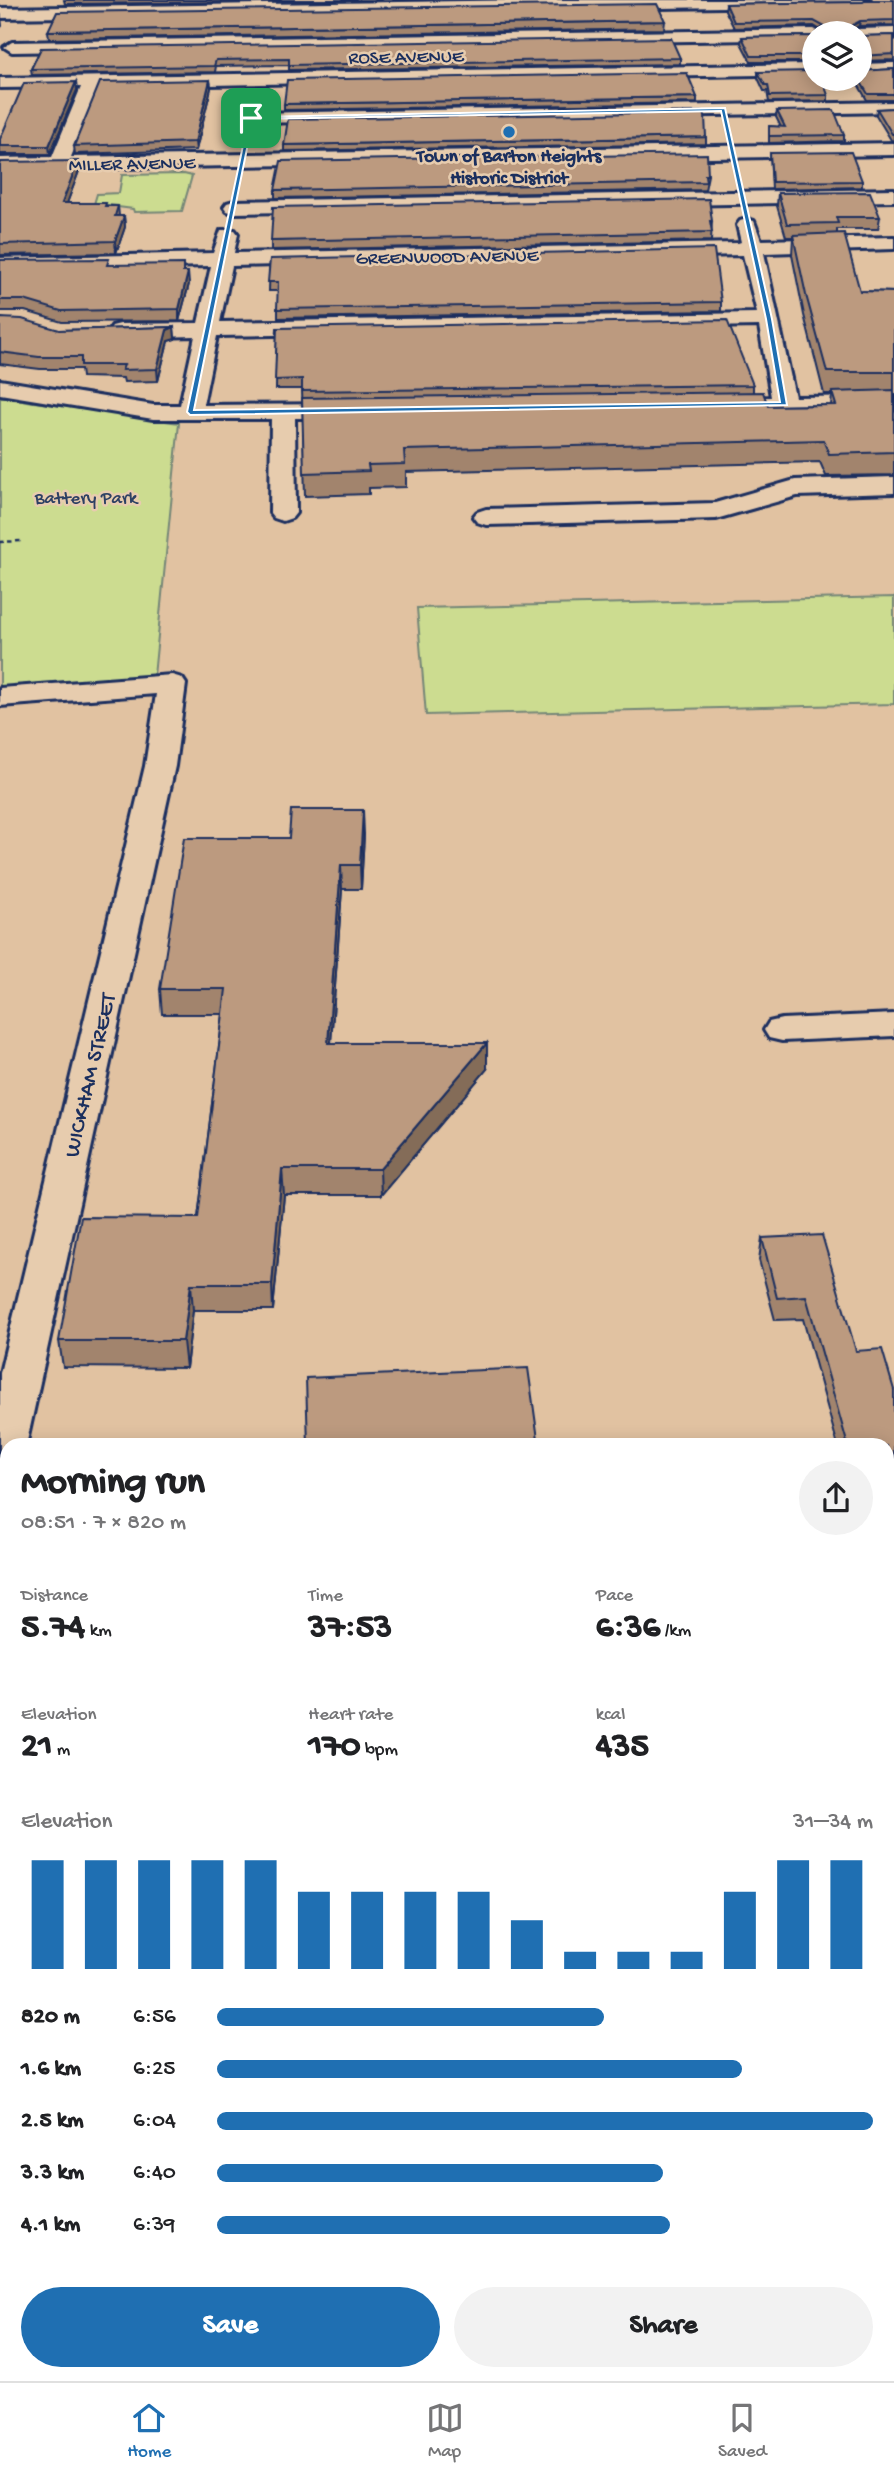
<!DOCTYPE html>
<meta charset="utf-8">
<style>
:root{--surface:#fff;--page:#f2f2f2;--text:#202124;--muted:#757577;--line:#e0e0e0;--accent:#1f6fb2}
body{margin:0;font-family:"Gochi Hand",sans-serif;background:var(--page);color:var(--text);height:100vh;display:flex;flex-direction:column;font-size:26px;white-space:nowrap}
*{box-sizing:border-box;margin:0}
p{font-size:23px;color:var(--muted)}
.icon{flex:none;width:38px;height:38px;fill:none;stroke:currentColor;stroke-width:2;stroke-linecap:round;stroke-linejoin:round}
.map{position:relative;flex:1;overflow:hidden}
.panel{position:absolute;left:0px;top:1438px;width:894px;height:943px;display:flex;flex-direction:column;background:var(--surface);border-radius:21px 21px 0 0;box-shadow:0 4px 18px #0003}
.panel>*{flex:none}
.tools{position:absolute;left:802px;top:21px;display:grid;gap:14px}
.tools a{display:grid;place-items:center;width:70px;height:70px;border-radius:50%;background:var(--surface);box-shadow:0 4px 18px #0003;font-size:35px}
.pin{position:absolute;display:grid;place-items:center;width:60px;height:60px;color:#fff;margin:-30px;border-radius:14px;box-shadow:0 4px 10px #0006}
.round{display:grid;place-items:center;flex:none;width:74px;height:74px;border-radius:37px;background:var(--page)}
.overview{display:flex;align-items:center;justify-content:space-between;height:119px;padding:0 21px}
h1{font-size:38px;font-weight:700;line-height:52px}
.figures{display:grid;grid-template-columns:repeat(3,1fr);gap:10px;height:119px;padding:7px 21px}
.figures div{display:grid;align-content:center}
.figures b{font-size:35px;font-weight:700}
.figures small{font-size:19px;font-weight:400}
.figures p{font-size:19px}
.chart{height:196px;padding:14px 21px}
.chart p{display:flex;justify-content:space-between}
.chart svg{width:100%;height:126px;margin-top:7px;stroke:var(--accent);stroke-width:6}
.action{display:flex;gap:14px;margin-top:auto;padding:14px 21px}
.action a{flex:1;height:80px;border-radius:42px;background:var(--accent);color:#fff;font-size:28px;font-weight:700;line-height:80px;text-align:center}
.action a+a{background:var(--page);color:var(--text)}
ul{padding:0 21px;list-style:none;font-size:23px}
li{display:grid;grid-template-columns:112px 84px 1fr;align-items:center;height:52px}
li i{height:18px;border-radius:9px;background:var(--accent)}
.dock{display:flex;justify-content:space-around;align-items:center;height:98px;border-top:2px solid var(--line);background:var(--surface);font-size:19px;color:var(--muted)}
.dock a{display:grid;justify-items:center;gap:4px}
.dock .selected{color:var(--accent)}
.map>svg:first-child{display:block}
.built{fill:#d2b396}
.green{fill:#ccdc90;stroke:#748677;stroke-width:2}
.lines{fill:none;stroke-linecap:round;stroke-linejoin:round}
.minor-casing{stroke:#1b2f5e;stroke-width:6}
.path{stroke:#1b2f5e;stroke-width:2.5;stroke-dasharray:4.5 3.5;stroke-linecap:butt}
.minor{fill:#e7ccae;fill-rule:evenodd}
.wall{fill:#a2846d;stroke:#1b2f5e;stroke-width:2}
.shaded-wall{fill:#846c59;stroke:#1b2f5e;stroke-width:2}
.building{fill:#bc9a7f;stroke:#1b2f5e;stroke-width:2}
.route{fill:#1f6fb2;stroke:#fff;stroke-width:2;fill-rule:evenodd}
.poi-dot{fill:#1f6fb2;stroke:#e7ccae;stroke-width:2.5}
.labels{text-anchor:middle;stroke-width:5;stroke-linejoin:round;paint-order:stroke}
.far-street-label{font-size:19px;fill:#1b2f5e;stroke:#e7ccae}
.far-poi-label{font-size:19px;font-weight:bold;fill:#1b2f5e;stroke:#e7ccae}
.far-park-label{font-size:19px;fill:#2d4063;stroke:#e7ccae}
.street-label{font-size:23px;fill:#1b2f5e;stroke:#e7ccae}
</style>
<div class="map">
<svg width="894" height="2381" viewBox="0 0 894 2381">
<rect width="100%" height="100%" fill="#e1c2a1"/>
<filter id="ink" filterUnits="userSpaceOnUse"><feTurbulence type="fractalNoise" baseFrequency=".0143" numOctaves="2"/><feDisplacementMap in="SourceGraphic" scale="14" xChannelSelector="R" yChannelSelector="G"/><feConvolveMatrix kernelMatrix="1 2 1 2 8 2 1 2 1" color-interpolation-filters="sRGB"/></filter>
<g filter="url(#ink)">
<!-- built -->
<polygon class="built" points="894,1691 894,2381 0,2381 0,1735 7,1734 7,2375 887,2375 887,1692"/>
<!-- green -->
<g class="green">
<polygon points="184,174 192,176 182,211 134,212 133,209 94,204 97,194 119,193 122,175"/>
<polygon points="0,397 179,423 154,676 0,689"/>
<polygon points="894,597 894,704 426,715 417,608"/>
</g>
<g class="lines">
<!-- minor casing -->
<g class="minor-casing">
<g id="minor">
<polygon points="540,0 870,0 862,5 0,18 0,8"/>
<polygon points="894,28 894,38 859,39 859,33 851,33 859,29"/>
<polygon points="814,29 822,33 814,33 814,39 12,52 4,47 12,42"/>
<polygon points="894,63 894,73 859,74 859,64"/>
<polygon points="814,64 814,74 99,87 71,157 894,143 894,155 0,170 0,158 52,157 81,87 0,88 0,78"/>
<polygon points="894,102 894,112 251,123 242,118 251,113"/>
<polygon points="894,189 894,201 234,213 227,211 224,207 227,203 234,201"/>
<path d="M747,219L754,221L761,240L894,237V249L764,253L795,397L894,396V410H706L702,405L706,400L714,398L771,397L759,326L217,336L203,405L353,404L361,406L365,411L361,416L353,418H295L296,513L292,518L283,521L274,518L270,513L271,419H153L0,394V380L153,405H180L195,336L120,338L112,336L109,331L112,326L120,324L198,323L211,266L0,270V258L213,253L221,230H235L238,234L234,253L738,243L741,242L737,225L740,221ZM743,255L757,313L220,322L232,266Z"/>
<polygon points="894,477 894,493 797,496 716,519 486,525 477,522 473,517 477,512 486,509 715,503 795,480"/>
<polygon points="172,675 182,678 186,684 175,766 26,1446 7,1446 7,1479 0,1481 0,1373 145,766 156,694 0,706 0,688"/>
<polygon points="894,1014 894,1036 782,1041 769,1038 764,1030 769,1022 782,1019"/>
<polygon points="894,1644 894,1682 887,1683 887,1645"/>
<rect x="0" y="1696" width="7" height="40"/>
<polygon points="887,1870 894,1872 894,1916 887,1914"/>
<polygon points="894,2033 894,2083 887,2086 887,2035"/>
<polygon points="7,2086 7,2187 0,2184 0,2089"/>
<polygon points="887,2324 894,2327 894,2381 870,2381 865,2375 887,2375"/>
<polygon points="670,2375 732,2375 734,2381 672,2381"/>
</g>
</g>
<!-- path -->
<polyline class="path" points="0,542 21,541"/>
<!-- minor -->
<use href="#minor" class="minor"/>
</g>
<!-- wall -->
<g class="wall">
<polygon points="64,0 432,0 65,4"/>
<polygon points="894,0 894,25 859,26 855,29 819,29 814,26 734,28 725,10 726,4 863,2"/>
<polygon points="665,21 664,29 49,39 48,31"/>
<polygon points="859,35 860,36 894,35 894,60 859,61"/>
<polygon points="814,36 814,62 751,62 741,43 742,37"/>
<polygon points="41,48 680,58 680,64 289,70 289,65 216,66 215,72 32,75 31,69"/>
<polygon points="894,69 894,100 867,100 855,79 859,79 860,71"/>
<polygon points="758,72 828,95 828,101 769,102 767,91 764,91 758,78"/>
<polygon points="210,80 211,88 196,150 75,154 74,146"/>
<polygon points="77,90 50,154 0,154 0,139"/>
<polygon points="697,97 697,103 284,110 284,104"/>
<polygon points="894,108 894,141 891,140 876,115 877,109"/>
<polygon points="777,111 844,135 844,141 769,143 769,126 781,127 776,117"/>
<polygon points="706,137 706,144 284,151 284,145"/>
<polygon points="770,153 862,181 862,187 772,189"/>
<polygon points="0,165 79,171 67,203 118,206 119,216 124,216 125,227 116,253 0,255"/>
<polygon points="708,175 705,190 275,198 275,190"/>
<polygon points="778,193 880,217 878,229 837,229 837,234 860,291 894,292 894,475 826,476 820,462 406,472 406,487 369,488 369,494 305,496 302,389 276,389 277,328 753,385 753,392 768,406 831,405 832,394 824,394 804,315 792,255 793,237 786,237 777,206"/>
<polygon points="712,221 711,241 271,250 271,241"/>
<polygon points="270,259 721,302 721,311 278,318 278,291 269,291"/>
<polygon points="0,260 109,265 183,272 189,284 179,321 62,322 25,311 0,311"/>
<polygon points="0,318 59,330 174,327 175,339 168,341 158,381 124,382 123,378 82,377 81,369 40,369 0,364"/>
<polygon points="364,834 361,889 342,889 331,1043 487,1069 381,1195 284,1195 273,1310 193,1310 186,1368 63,1367 59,1341 198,1218 223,1014 162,1014 160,989 289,838"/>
<polygon points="762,1238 856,1351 894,1390 894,1603 887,1604 887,1446 838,1446 803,1319 775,1320 759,1260"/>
<polygon points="894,2065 894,2199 887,2190 887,2069"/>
</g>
<!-- shaded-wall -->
<g class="shaded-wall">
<polygon points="1,17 2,26 0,28 0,19"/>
<polygon points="860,21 859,26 848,32 849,27"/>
<polygon points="210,80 211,88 196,150 195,142"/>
<polygon points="76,82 77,90 50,154 49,146"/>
<polygon points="78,161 79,171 63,214 62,203"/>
<polygon points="124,216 125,227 116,253 115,241"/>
<polygon points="188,272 189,284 179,321 179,309"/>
<polygon points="174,327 175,339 168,341 158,381 157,369 167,330"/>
<polygon points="363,810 364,834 361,889 360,865"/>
<polygon points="341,865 342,889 329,1069 328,1043"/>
<polygon points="487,1043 487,1069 381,1195 380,1169"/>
<polygon points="282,1169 284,1195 273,1310 272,1284"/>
<polygon points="191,1284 193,1310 186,1368 183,1341"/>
</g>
<!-- building -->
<g class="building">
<polygon points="866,0 894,0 894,20 860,21 849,27 857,30 859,33 816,33 817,30 825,27 814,21 734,22 726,4 863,2"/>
<polygon points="657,4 665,21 48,31 57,12"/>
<polygon points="859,35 860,36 894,35 894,54 859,56"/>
<polygon points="814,36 814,56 751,56 742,37"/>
<polygon points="671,38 680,58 289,65 289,59 216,60 214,66 31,69 41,48"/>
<polygon points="859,69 860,71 894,69 894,94 868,94 859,79"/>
<polygon points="814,71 814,79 822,79 828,95 770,96 768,85 765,85 758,72"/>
<polygon points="687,73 697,97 284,104 287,80"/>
<polygon points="210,80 195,142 74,146 100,82"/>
<polygon points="76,82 49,146 0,146 0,139 24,83"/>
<polygon points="894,108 894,134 892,134 877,109"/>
<polygon points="834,110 844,135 769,136 769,126 785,127 777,111"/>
<polygon points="704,112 705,116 706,137 284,145 288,119"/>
<polygon points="851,152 862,181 772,182 770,153"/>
<polygon points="707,154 708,175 705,175 706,182 275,190 281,161"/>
<polygon points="78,161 62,203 106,203 105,206 118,206 115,216 124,216 115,241 0,244 0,165 1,162"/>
<polygon points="870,192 880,217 836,217 838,223 787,224 778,193"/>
<polygon points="709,199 712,221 710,221 712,232 271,241 273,207"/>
<polygon points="844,233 860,291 894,292 894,372 827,372 806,295 793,235"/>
<polygon points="714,249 721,302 277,309 278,282 268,282 270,259"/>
<polygon points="109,259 107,265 183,264 183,272 188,272 179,309 61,311 24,300 0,300 0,260"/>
<polygon points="0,318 22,319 59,330 174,327 167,330 157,369 122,370 124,365 81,365 81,357 39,357 0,352"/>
<polygon points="727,320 753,385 302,391 302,379 275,380 277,328"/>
<polygon points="894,390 894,452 829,454 823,440 404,450 405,464 368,465 369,471 304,473 302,398 763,392 768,406 836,405 832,392"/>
<polygon points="291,810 363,810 360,865 341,865 328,1043 487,1043 380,1169 282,1169 272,1284 191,1284 183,1341 59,1341 81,1217 198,1218 226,989 160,989 184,838 289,838"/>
<polygon points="822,1235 856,1351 882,1349 894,1390 894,1581 887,1581 887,1446 848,1446 806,1296 777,1298 762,1238"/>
<polygon points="528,1368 539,1446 308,1446 306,1378"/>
<polygon points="894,2065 894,2167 887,2159 887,2069"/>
<polygon points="7,2296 7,2375 524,2375 526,2381 0,2381 0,2298"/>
</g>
</g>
<!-- route -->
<path class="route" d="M725,108L772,319L787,405L190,415L187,412L249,117ZM721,111L766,319L780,402L194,410L253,119Z"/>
<!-- markers -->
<circle class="poi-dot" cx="509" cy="132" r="7"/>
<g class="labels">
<!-- far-street labels -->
<g class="far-street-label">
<text transform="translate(406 55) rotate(-1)" y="7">ROSE AVENUE</text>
<text transform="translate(132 162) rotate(-1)" y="7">MILLER AVENUE</text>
<text transform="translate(447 255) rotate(-1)" y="7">GREENWOOD AVENUE</text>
</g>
<!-- far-poi labels -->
<g class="far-poi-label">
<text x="509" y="161">Town of Barton Heights<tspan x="509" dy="22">Historic District</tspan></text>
</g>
<!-- far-park labels -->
<g class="far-park-label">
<text x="86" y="503">Battery Park</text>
</g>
<!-- street labels -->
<g class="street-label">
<text transform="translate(88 1075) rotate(-77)" y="8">WICKHAM STREET</text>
</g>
</g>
</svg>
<div class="tools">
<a><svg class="icon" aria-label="layers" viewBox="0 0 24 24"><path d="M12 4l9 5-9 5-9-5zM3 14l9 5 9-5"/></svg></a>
</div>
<div class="pin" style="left:251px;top:118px;background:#1e9e55"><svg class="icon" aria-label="arrive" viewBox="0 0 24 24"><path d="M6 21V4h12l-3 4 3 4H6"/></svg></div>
<section class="panel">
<div class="overview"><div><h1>Morning run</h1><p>08:51 · 7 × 820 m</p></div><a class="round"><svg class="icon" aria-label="share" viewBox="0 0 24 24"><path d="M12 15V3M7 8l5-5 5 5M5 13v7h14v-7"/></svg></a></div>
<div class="figures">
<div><p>Distance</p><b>5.74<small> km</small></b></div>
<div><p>Time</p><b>37:53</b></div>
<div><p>Pace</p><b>6:36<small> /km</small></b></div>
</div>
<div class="figures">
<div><p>Elevation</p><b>21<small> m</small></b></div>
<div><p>Heart rate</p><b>170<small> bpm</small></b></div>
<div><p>kcal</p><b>435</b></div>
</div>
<div class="chart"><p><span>Elevation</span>31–34 m</p>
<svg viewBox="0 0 160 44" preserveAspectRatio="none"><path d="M5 44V6M15 44V6M25 44V6M35 44V6M45 44V6M55 44V17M65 44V17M75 44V17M85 44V17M95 44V27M105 44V38M115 44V38M125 44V38M135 44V17M145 44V6M155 44V6"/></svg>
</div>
<ul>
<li><b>820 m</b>6:56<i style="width:59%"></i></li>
<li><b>1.6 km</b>6:25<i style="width:80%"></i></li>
<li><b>2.5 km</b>6:04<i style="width:100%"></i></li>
<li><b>3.3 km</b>6:40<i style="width:68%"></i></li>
<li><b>4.1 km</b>6:39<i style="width:69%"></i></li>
</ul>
<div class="action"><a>Save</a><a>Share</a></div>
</section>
</div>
<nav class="dock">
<a class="selected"><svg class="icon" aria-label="home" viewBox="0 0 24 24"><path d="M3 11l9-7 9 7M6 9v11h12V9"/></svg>Home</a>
<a><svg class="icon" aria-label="map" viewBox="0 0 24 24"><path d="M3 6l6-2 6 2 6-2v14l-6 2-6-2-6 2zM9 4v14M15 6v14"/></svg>Map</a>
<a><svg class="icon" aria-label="saved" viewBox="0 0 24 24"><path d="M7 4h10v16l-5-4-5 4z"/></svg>Saved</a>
</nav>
